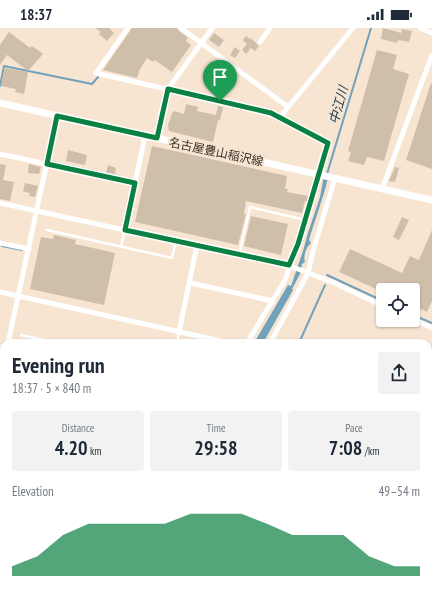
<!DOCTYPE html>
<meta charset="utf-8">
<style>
:root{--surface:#fff;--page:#f2f2f3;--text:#1f2937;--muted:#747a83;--accent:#0b8043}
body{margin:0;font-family:"PT Sans Narrow","Noto Sans JP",sans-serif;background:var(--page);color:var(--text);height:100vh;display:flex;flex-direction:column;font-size:15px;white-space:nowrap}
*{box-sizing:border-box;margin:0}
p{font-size:13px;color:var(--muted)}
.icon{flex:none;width:22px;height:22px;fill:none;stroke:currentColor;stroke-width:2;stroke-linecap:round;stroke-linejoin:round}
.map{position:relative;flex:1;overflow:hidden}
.sheet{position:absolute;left:0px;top:311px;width:432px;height:256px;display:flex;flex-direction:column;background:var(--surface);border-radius:12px 12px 0 0;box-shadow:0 1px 3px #0004}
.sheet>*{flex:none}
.tools{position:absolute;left:376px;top:255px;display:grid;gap:8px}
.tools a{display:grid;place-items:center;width:44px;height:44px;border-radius:4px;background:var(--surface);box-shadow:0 1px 3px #0004;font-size:20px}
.pin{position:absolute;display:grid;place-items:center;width:34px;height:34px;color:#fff;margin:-41px -17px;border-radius:50% 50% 50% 0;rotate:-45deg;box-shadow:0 0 4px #0007}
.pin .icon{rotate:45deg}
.round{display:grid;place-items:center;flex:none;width:42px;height:42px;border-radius:4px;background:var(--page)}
.headline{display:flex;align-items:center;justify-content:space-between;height:68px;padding:0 12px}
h1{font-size:22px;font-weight:700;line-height:30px}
.figures{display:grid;grid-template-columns:repeat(3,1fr);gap:6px;height:68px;padding:4px 12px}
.figures div{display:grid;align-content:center;border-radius:4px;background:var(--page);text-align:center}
.figures b{font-size:20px;font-weight:700}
.figures small{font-size:11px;font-weight:400}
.figures p{font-size:11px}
.chart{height:112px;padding:8px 12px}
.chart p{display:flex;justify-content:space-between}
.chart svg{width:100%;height:72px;margin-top:4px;fill:var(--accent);opacity:.7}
.status{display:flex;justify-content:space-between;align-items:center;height:28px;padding:0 20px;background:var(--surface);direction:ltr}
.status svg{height:11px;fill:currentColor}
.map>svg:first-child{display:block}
.water{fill:#72a1bc}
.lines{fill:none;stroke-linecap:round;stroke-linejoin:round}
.stream{stroke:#72a1bc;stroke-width:2}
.building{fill:#cfbeaa}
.lane{stroke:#fff;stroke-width:2.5}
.street{stroke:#fff;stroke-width:5}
.secondary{stroke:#fff;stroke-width:7}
.route-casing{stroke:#fff;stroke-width:8}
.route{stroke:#0b8043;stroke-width:5}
.labels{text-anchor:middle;stroke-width:4;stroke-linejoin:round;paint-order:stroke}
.street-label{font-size:12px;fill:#3a332b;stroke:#f7e4d1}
.water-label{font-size:13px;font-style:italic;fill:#184054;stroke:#f7e4d1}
</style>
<div class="status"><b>18:37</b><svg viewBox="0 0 49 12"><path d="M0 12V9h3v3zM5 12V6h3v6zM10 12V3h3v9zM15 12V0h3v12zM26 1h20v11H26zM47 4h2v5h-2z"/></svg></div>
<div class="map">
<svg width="432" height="567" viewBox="0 0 432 567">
<rect width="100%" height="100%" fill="#f7e4d1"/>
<!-- water -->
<path class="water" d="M324,148L328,150C323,171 315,191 309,212L311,215C306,219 303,229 305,234L302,236L300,246L292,261L293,262L263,315H254L288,257L291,258L303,223L308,205L320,169Z"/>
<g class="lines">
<!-- stream -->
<g class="stream">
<polyline points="0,58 4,38 92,56 98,49"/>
<polyline points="52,134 121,149"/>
<polyline points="327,146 371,0"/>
<polyline points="2,218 22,222"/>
<polyline points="327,247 383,273"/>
<polyline points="413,287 432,295"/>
<polyline points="299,315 325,257"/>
<polyline points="0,322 1,322"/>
<polyline points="0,503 4,504"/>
<polyline points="280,563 282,567"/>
</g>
</g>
<!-- building -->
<g class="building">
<polygon points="95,0 109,0 114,5 107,13 99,6 101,4"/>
<polygon points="132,0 177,0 179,3 188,10 186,13 191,17 172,44 155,32 153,34 147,30 140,41 137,50 103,42"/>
<polygon points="383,0 401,5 402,1 412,3 409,14 398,12 397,15 381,11"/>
<polygon points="9,4 30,20 32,18 43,26 28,43 7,27 0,37 0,17"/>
<polygon points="214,5 224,12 219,19 209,12"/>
<polygon points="246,8 250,11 251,10 259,18 255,23 251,20 246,26 242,22 247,16 243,12"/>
<polygon points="235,19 240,23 235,30 230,27"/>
<polygon points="377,22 397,27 393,41 409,46 384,133 367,129 364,137 348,133 351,124 348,123"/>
<polygon points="224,37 236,45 232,51 220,43"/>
<polygon points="5,40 28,44 24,66 15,64 16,61 1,58"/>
<polygon points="431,55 432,56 432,141 406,132"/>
<polygon points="186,76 198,79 197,83 216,87 218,78 223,79 220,92 218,92 213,114 169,103 168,97 172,85 174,83 184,86"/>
<polygon points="152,118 287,148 285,161 288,161 287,164 308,168 307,173 305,173 302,185 246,173 244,186 246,186 238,217 135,194"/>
<polygon points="68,122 87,127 85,137 66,133"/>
<polygon points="0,136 6,137 3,152 14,154 10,173 0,171"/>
<polygon points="29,136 41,139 39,146 28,145"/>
<polygon points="108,137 116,140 115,146 106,145"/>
<polygon points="395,139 399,140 395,154 389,153"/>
<polygon points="25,155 38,158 35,169 29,168 30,165 23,163"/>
<polygon points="251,188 288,196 281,227 244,218"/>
<polygon points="402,189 409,192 399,212 393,209"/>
<polygon points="432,202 432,273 427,284 413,277 413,262 383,262 383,264 339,244 350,221 402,245 410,228 419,232"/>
<polygon points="54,207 76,212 75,216 115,225 104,277 30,261 41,209 53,211"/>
</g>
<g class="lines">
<!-- lane -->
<g class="lane">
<polyline points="47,202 172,230 176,213"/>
<polyline points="121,218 125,202"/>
<polyline points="239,227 250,179 305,192"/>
<polyline points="21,307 57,315"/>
<polyline points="177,315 179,304"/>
</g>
<!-- street -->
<g class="street">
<polyline points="128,0 96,45 271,85 328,115 298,216 285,252 247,315"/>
<polyline points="181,0 288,79"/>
<polyline points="420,0 432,5"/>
<polyline points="260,14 270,0"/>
<polyline points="280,89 353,0"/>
<polyline points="157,111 168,61 212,0"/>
<polyline points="0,126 135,155"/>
<polyline points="382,161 432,27"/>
<polyline points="0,175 290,238 332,254 383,278"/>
<polyline points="125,202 145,108"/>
<polyline points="0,215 29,221"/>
<polyline points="190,255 273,273"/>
<polyline points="0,264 230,315"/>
<polyline points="413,291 432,300"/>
<polyline points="179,304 197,217"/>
<polyline points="8,315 57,88"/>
<polyline points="270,315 308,245 313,223 335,150"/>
<polyline points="0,319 4,319"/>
<polyline points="0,354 4,334"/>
<polyline points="0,371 4,372"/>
<polyline points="428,421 432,423"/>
<polyline points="0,449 4,450"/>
<polyline points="428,455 432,447"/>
<polyline points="0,500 4,501"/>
<polyline points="428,542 432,544"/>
<polyline points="0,553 4,554"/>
<polyline points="46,563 64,567"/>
<polyline points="98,567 99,563"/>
<polyline points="120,567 120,563"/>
<polyline points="377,567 379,563"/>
</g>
<!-- secondary -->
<polyline class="secondary" points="0,75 432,172"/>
</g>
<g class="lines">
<!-- route casing -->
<g class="route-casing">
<polygon id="route" points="168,61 271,85 328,115 298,216 289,237 125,202 135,155 47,136 57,88 157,110"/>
</g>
<!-- route -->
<use href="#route" class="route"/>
</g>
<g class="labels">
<!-- street labels -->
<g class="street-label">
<text transform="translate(216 124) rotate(12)" y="4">名古屋豊山稲沢線</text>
</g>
<!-- water labels -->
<g class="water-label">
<text transform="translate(338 77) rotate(-74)" y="5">中江川</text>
</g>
</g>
</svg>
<div class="tools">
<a><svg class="icon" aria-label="locate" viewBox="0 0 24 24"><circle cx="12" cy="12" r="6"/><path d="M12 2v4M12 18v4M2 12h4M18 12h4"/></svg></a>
</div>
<div class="pin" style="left:220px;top:73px;background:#1e9e55"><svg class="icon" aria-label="arrive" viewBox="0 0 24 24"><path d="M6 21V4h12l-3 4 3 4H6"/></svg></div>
<section class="sheet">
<div class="headline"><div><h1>Evening run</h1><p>18:37 · 5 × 840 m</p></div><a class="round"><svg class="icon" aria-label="share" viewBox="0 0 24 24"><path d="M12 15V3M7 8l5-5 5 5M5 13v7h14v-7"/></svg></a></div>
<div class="figures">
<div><p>Distance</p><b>4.20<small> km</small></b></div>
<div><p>Time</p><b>29:58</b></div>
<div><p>Pace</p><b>7:08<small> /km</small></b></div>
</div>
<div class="chart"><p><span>Elevation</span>49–54 m</p>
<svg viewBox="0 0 160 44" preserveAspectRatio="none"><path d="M0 44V38L10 32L20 19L30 12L40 12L50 12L60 12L70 6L80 6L90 6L100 12L110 19L120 19L130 19L140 32L150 38L160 38V44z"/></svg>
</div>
</section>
</div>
